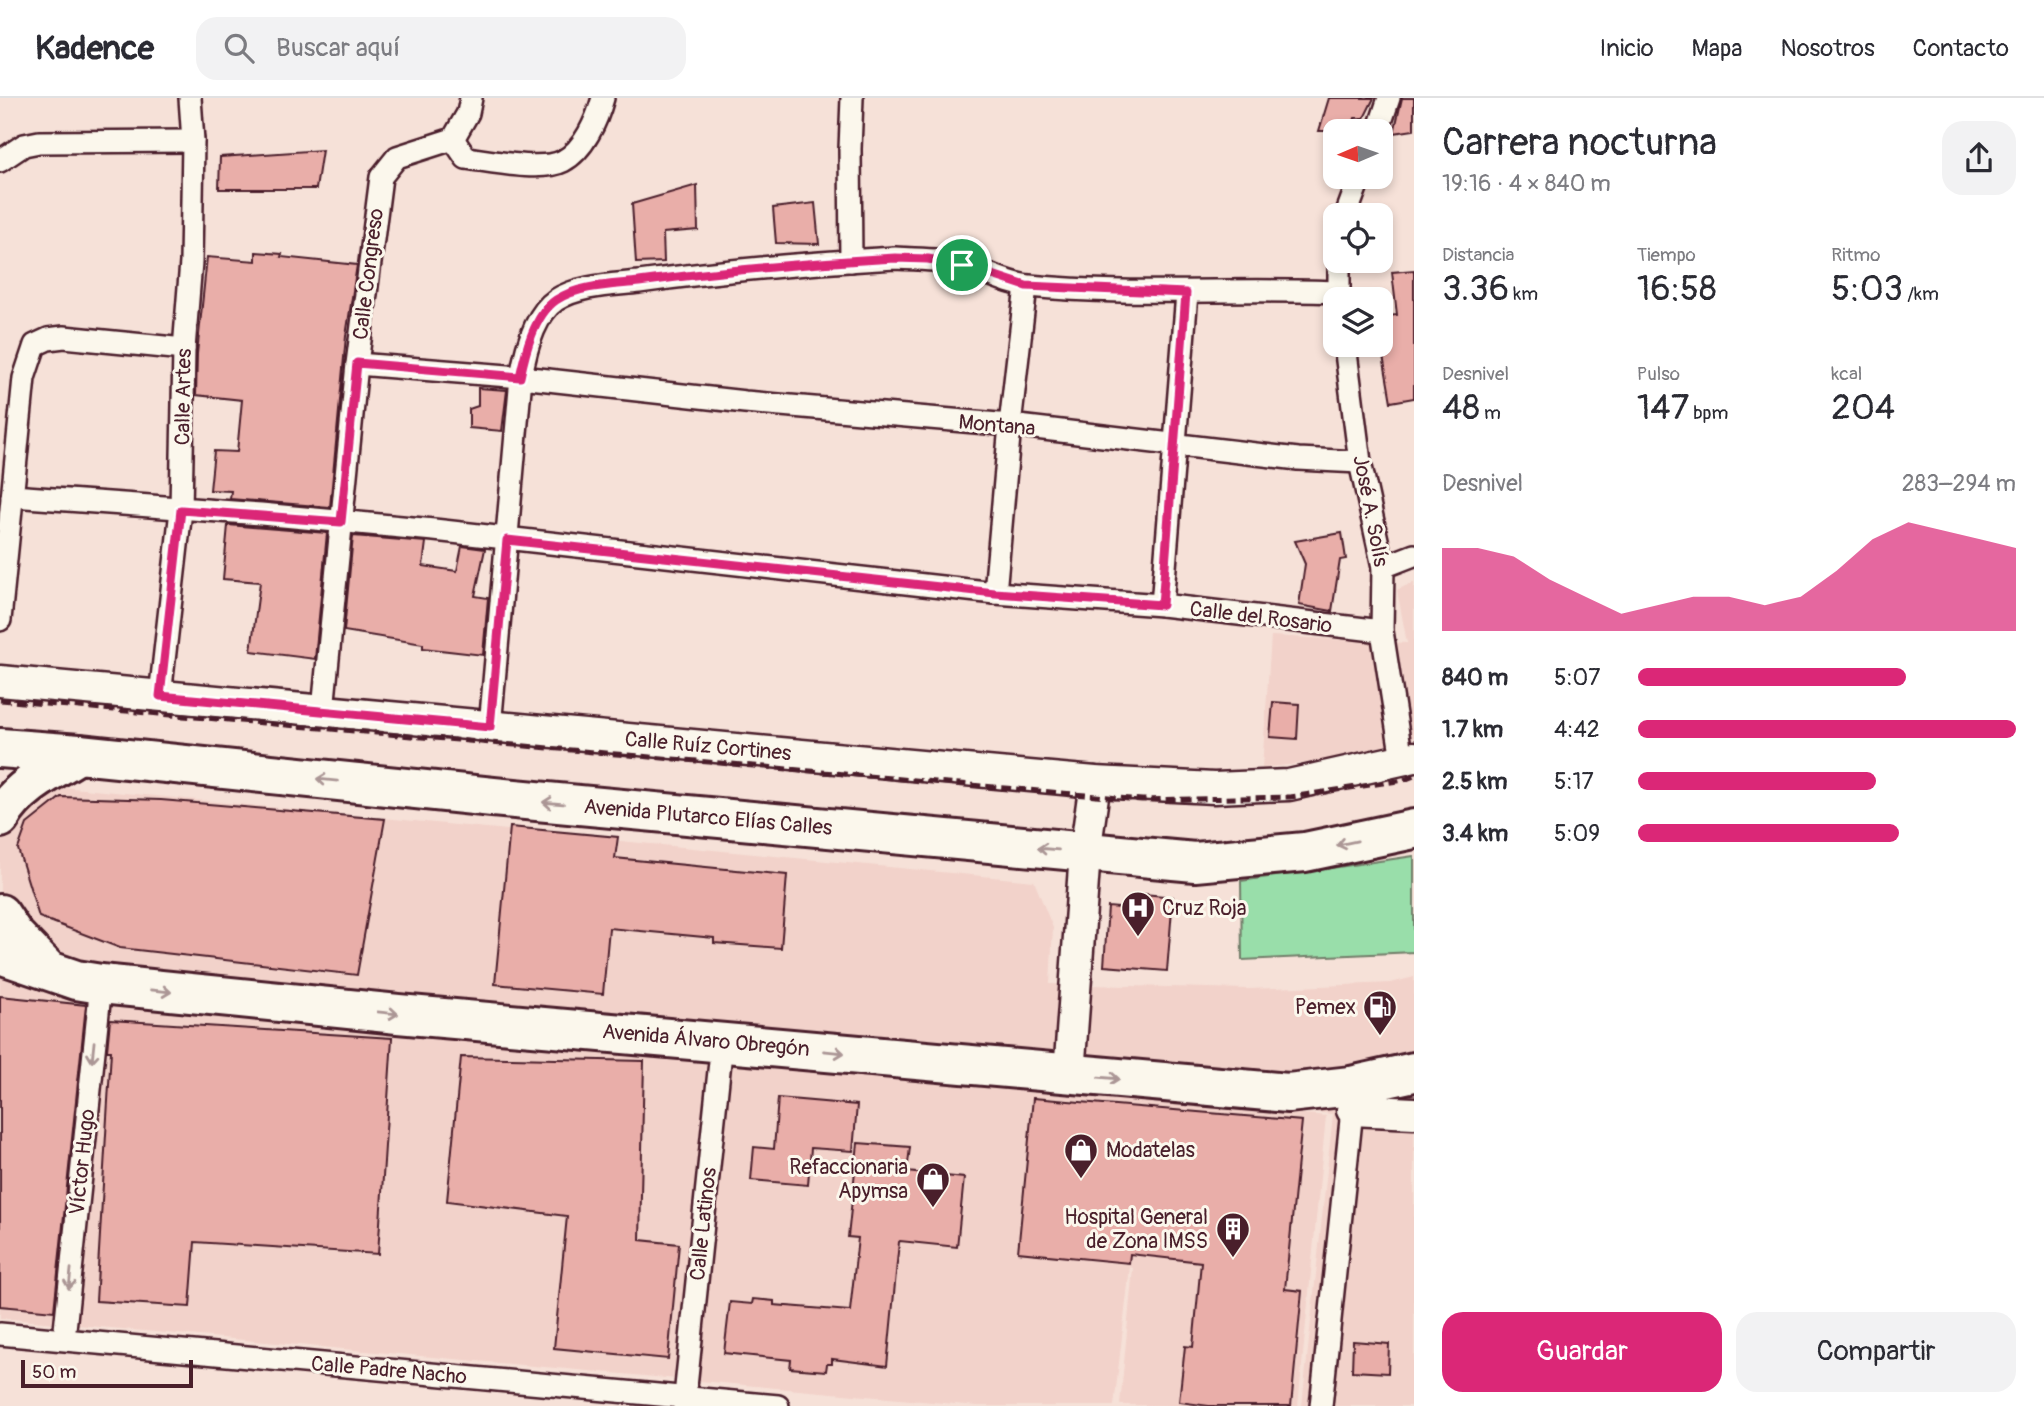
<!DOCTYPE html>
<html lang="es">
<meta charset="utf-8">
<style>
:root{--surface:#fff;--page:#f2f2f3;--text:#2b2b33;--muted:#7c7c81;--line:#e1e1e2;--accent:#db2777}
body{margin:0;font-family:Pangolin,sans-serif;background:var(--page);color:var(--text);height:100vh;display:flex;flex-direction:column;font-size:26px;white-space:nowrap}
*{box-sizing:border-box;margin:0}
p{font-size:23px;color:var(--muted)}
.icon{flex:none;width:38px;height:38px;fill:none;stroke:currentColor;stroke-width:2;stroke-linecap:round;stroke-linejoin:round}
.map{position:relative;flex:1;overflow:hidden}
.panel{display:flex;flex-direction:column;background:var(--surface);width:630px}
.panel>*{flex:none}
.needle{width:46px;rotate:268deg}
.tools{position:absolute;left:1323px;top:21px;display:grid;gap:14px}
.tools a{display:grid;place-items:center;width:70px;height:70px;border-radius:14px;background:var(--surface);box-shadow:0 4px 10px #0003;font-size:35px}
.scale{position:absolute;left:21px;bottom:18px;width:172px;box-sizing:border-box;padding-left:7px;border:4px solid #4a1f2b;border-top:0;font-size:19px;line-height:24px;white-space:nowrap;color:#4a1f2b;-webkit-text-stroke:5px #fbf7ec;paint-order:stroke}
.pin{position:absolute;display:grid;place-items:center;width:60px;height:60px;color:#fff;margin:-30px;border:4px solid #fff;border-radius:50%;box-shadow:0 2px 7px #0007}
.round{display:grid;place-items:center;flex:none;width:74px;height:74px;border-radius:21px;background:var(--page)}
.overview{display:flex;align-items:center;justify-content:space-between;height:119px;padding:0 28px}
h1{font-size:38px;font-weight:600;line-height:52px}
.stats{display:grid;grid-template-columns:repeat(3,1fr);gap:10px;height:119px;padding:7px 28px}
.stats div{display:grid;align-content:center}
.stats b{font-size:35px;font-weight:600}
.stats small{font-size:19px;font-weight:400}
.stats p{font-size:19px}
.chart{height:196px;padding:14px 28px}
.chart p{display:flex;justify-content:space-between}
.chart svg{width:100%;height:126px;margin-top:7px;fill:var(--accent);opacity:.7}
.primary-button{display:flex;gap:14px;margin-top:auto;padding:14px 28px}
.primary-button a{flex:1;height:80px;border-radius:21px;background:var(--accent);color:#fff;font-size:28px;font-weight:600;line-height:80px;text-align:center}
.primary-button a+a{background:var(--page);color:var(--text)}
ul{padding:0 28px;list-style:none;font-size:23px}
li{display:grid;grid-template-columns:112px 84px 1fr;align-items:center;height:52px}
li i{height:18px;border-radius:9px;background:var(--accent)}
header{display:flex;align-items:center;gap:42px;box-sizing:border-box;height:98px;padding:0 35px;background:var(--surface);border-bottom:2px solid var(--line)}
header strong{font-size:33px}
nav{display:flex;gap:38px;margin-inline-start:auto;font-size:24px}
.search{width:490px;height:63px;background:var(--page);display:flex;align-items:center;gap:18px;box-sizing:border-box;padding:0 24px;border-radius:21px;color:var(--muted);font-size:26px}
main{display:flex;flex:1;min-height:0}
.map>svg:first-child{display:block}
.built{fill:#f2d2ca}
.green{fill:#99deaa;stroke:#727e6a;stroke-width:2}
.building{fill:#e9aea9;stroke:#4a1f2b;stroke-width:2}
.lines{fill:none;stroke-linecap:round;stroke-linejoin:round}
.street-casing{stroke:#4a1f2b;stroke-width:26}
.secondary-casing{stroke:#4a1f2b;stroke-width:35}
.highway-casing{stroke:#4a1f2b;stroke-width:44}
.street{stroke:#fbf7ec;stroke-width:21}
.secondary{stroke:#fbf7ec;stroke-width:30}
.highway{stroke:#fbf7ec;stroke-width:38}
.rail{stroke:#4a1f2b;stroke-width:5;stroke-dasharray:10 5;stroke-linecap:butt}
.oneway{stroke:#ab9695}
.route-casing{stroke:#fff;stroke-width:14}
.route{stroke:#db2777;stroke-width:9}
.labels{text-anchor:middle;stroke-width:6;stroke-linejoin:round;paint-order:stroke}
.street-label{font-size:21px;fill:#4a1f2b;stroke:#fbf7ec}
.poi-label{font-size:21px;fill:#4a1f2b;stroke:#fbf7ec;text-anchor:end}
</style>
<header>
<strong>Kadence</strong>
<div class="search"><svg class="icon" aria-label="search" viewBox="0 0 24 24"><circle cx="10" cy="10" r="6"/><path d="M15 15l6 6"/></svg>Buscar aquí</div>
<nav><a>Inicio</a><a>Mapa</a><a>Nosotros</a><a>Contacto</a></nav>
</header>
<main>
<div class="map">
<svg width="1414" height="1308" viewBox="0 0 1414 1308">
<rect width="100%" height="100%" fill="#f6e1d8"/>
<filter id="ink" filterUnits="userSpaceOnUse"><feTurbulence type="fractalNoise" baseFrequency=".0143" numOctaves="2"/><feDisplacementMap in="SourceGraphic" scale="14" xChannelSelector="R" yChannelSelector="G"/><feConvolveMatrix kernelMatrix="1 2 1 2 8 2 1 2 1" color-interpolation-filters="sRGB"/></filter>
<g filter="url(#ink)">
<!-- built -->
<g class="built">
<polygon points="1414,484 1414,640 1324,663 1262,670 1271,538 1407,545 1397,492"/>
<polygon points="0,683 1034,783 1053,830 1050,886 1248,891 1391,885 1414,879 1414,1308 1302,1308 1333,1016 1150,996 1150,1001 1326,1018 1298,1308 1120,1307 1133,1170 1130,1169 1114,1308 977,1308 0,1220"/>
</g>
<!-- green -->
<polygon class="green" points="1414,758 1414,854 1242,862 1241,783"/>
<!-- building -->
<g class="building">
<polygon points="1329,0 1374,0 1364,20 1355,20 1351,33 1319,33"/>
<polygon points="1402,0 1414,0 1414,32 1394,35"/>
<polygon points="322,52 316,91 219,91 220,59"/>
<polygon points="697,87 698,132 663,135 664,164 636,165 632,106"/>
<polygon points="815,105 819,146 776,145 773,110"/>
<polygon points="256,154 282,156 281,159 357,167 346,238 330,409 230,401 231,393 210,392 214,353 237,354 242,302 196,297 197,256 207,159 256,163"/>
<polygon points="1414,172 1414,300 1391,304 1381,246 1381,219 1397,217 1392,174"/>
<polygon points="478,290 507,292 502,333 469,330 469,311 478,308"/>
<polygon points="228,427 327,435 315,561 251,553 260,484 223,481"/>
<polygon points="1342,435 1346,461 1340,462 1332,513 1299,507 1305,466 1295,443"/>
<polygon points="353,438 426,444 423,468 457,473 462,448 485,451 475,498 488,500 483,557 423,550 423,546 344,533"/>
<polygon points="1273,604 1299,606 1297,641 1270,639"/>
<polygon points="61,699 161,702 385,721 357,877 120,850 39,819 18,751 27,726"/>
<polygon points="510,729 618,739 615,760 787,777 781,850 714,845 714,840 609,830 603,896 495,886"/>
<polygon points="1144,796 1173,799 1167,873 1104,868 1108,809 1143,812"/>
<polygon points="0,898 86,907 54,1213 0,1208"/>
<polygon points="110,922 392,940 378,1156 195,1144 190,1209 96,1203 111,953 107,953"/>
<polygon points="461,959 644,963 640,1142 679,1146 668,1261 554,1250 567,1118 447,1103"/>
<polygon points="778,1000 857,1007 853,1053 811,1050 808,1087 751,1082 754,1049 774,1051"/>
<polygon points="1033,1000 1302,1023 1285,1191 1302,1193 1291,1308 1209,1308 1179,1304 1185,1248 1193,1249 1201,1164 1130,1156 1129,1165 1018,1154"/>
<polygon points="858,1045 910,1049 907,1074 964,1080 957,1149 900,1143 899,1144 887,1268 832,1261 832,1266 827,1266 826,1273 790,1270 791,1262 724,1255 730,1204 752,1206 753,1201 774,1203 774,1207 850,1213 858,1140 848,1139"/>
<polygon points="1353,1243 1389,1246 1388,1275 1352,1273"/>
</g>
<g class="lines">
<!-- street casing -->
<g class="street-casing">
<g id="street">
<polyline points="1378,33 1389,0"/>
<path d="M453,41L466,60C490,63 542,74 563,63C584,52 597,22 603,0"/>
<polyline points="0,63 24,47 39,44 193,43"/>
<polyline points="1346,117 1360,79"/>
<polyline points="851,163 850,51 852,0"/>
<polyline points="1339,163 1339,201"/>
<polyline points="1345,247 1360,364 1383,469 1382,533 1402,662"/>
<polyline points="357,266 521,279 745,304 1010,327 1298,361 1360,364"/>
<polyline points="12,398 261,416 434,432 995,495 1162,507 1382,533"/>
<polyline points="1383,469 1414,457"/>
<polyline points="995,495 1010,327 1026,188"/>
<polyline points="1162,507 1187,195"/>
<polyline points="0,522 24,280 35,247 48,241 64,239 184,251"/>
<polyline points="160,598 181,412 184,251 191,164 193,43 190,0"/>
<polyline points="323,612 357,266 381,79 397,59 453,41 468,15 471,0"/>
<path d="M490,629L521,279C525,255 534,217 556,202C579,187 612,187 639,184C724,172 809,165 895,160C918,161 941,161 964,167C985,173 1007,186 1029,188C1132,198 1235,190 1338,194"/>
<polyline points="0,1236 778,1308"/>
<polyline points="64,1241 101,886"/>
<polyline points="684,1308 722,944"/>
<polyline points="1321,1308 1352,1012 1351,1000"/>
</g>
</g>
<!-- secondary casing -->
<g class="secondary-casing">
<g id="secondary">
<polyline points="0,583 1095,684 1214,690 1289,687 1414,659"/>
<polyline points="1069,976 1085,755 1095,684"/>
<polyline points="1352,1012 1414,1015"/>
</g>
</g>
<!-- highway casing -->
<g class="highway-casing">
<g id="highway">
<polyline points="0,650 79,656 493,699 1195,764 1305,754 1414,731"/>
<path d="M0,720C16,690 52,672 79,656"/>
<polyline points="0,816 14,837 46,870"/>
<polyline points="0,856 76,882 101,886 398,916 1288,995 1351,988 1414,974"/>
</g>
</g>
<!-- street -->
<use href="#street" class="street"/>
<!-- secondary -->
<use href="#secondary" class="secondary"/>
<!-- highway -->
<use href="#highway" class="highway"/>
<!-- rail -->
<polyline class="rail" points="0,602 1142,702 1290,699 1404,682 1414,678"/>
</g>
<!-- one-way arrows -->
<defs><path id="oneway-shaft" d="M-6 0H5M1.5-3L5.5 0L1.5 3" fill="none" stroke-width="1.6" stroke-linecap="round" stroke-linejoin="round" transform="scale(1.75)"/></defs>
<g class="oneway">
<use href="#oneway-shaft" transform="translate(327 682) rotate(-174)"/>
<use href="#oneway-shaft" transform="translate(553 705) rotate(-175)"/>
<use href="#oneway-shaft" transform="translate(1347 745) rotate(168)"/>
<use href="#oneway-shaft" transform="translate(1048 751) rotate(-175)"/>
<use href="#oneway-shaft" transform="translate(161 893) rotate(6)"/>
<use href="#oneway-shaft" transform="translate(388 915) rotate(6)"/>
<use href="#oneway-shaft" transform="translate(93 954) rotate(96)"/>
<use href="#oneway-shaft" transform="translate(834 954) rotate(6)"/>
<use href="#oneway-shaft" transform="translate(1109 980) rotate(5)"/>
<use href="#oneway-shaft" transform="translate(70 1181) rotate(96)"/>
</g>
</g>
<g class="lines" filter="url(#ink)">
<!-- route casing -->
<g class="route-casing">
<path id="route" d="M895,160L928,161L962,167L1026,188L1186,195L1162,507L995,495L507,442L490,629L160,598L181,412L341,424L357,265L520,279C525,255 534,217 556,202C579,187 612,187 639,184C724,172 809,165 895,160Z"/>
</g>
<!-- route -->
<use href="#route" class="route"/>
</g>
<!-- icons -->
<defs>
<g id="hospital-pin" transform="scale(1.75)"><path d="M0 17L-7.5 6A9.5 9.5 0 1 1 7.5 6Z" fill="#4a1f2b" stroke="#fbf7ec"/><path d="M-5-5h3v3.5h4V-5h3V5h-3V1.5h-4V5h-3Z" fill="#fff"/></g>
<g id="fuel-pin" transform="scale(1.75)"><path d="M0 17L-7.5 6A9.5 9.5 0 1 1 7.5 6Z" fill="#4a1f2b" stroke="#fbf7ec"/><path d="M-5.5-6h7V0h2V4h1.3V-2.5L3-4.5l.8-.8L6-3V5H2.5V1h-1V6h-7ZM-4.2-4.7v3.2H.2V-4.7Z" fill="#fff"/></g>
<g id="shop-pin" transform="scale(1.75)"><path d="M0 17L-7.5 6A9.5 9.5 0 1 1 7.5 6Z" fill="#4a1f2b" stroke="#fbf7ec"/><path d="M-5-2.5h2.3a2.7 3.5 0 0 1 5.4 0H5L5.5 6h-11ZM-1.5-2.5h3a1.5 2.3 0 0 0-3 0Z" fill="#fff"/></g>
<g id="building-pin" transform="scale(1.75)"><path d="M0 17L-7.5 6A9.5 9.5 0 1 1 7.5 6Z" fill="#4a1f2b" stroke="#fbf7ec"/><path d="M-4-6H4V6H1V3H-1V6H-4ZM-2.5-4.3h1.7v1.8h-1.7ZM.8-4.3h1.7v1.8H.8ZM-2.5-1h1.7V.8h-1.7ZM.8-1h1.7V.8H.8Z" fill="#fff"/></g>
</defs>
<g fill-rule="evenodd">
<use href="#hospital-pin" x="1138" y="810"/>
<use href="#fuel-pin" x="1380" y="909"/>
<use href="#shop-pin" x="1081" y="1052"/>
<use href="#shop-pin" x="933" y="1081"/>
<use href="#building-pin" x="1233" y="1131"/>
</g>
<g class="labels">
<!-- street labels -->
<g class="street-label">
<text transform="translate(368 176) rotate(-83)" y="7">Calle Congreso</text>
<text transform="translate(183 299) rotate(-89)" y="7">Calle Artes</text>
<text transform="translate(997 327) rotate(5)" y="7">Montana</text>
<text transform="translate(1371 413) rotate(79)" y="7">José A. Solís</text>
<text transform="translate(1261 519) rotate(7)" y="7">Calle del Rosario</text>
<text transform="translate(708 648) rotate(5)" y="7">Calle Ruíz Cortines</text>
<text transform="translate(708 719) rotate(5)" y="7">Avenida Plutarco Elías Calles</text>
<text transform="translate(706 942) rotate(5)" y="7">Avenida Álvaro Obregón</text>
<text transform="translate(82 1064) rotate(-84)" y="7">Víctor Hugo</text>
<text transform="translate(703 1126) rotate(-84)" y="7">Calle Latinos</text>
<text transform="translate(389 1272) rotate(5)" y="7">Calle Padre Nacho</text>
</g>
<!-- poi labels -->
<g class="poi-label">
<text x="1162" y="817" text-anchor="start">Cruz Roja</text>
<text x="1356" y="916">Pemex</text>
<text x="1106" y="1059" text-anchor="start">Modatelas</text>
<text x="908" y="1076">Refaccionaria<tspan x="908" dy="24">Apymsa</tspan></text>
<text x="1208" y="1126">Hospital General<tspan x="1208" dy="24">de Zona IMSS</tspan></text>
</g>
</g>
</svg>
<div class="tools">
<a><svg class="needle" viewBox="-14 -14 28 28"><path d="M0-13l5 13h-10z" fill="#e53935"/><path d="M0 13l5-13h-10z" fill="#7c7c81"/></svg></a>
<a><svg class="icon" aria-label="locate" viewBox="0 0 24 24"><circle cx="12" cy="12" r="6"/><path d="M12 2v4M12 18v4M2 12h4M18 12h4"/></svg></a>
<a><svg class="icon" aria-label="layers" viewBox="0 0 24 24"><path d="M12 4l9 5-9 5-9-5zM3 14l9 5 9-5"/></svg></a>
</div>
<div class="scale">50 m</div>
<div class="pin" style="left:962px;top:167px;background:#1e9e55"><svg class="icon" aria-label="arrive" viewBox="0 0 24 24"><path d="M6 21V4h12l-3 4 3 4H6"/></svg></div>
</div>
<section class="panel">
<div class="overview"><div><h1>Carrera nocturna</h1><p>19:16 · 4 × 840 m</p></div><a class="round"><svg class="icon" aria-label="share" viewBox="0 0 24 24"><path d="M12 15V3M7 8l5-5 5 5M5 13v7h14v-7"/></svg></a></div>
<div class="stats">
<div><p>Distancia</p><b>3.36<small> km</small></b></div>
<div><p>Tiempo</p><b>16:58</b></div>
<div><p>Ritmo</p><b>5:03<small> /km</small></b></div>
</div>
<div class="stats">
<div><p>Desnivel</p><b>48<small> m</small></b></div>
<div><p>Pulso</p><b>147<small> bpm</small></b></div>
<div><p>kcal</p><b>204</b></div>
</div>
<div class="chart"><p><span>Desnivel</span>283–294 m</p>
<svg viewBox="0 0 160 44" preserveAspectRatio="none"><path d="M0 44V15L10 15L20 18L30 26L40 32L50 38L60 35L70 32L80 32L90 35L100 32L110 23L120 12L130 6L140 9L150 12L160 15V44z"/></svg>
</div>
<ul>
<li><b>840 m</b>5:07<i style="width:71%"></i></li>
<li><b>1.7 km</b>4:42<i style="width:100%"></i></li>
<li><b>2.5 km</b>5:17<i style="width:63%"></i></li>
<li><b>3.4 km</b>5:09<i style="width:69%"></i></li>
</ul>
<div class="primary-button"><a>Guardar</a><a>Compartir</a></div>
</section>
</main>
